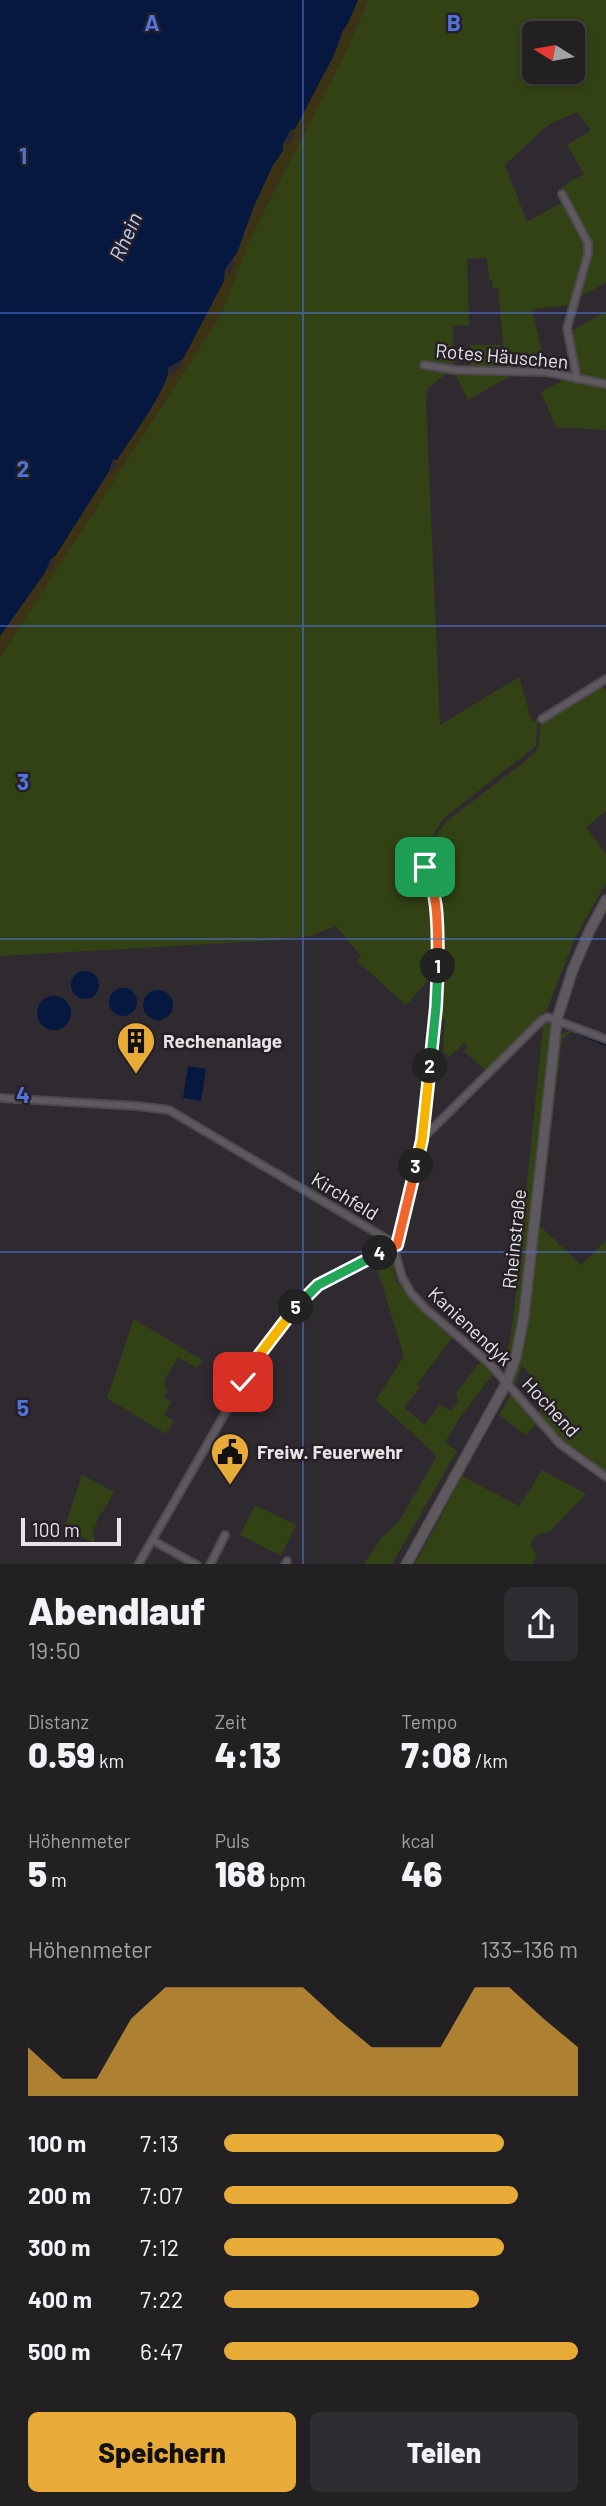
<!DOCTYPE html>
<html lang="de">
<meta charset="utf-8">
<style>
:root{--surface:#232024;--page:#2f2d31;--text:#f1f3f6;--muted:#a3a3a6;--line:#403e41;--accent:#e8ab37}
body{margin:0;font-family:Barlow,sans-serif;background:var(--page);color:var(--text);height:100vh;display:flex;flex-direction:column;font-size:26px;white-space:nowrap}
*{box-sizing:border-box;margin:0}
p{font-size:23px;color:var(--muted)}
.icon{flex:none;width:38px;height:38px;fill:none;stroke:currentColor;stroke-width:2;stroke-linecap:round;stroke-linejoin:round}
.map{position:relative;height:1564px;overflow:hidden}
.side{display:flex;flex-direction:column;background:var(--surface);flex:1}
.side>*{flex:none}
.needle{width:46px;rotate:281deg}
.fabs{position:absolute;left:522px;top:21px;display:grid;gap:14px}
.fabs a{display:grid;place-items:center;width:63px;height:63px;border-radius:10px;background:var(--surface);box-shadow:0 4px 10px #0003,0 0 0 2px var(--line);font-size:35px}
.scale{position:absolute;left:21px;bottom:18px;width:100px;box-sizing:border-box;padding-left:7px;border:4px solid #e7e3e7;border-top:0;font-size:19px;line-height:24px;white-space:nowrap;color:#e7e3e7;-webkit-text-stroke:5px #252026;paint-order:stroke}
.pin{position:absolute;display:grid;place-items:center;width:60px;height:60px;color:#fff;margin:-30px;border-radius:14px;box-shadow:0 4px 10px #0006}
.km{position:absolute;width:35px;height:35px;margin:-18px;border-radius:50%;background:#222;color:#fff;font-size:19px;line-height:35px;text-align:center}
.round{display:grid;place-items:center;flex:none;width:74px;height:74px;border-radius:10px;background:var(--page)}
.overview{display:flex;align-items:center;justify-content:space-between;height:119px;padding:0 28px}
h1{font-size:38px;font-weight:800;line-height:52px}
.stats{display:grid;grid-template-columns:repeat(3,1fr);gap:10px;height:119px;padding:7px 28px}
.stats div{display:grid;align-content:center}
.stats b{font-size:35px;font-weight:800}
.stats small{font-size:19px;font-weight:400}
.stats p{font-size:19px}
.chart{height:196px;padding:14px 28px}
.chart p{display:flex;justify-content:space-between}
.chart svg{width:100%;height:126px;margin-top:7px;fill:var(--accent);opacity:.7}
.button{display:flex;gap:14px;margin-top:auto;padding:14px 28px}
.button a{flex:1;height:80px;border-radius:10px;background:var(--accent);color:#111;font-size:28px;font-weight:800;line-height:80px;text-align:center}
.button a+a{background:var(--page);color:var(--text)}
ul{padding:0 28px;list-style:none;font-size:23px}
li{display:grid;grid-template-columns:112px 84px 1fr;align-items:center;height:52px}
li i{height:18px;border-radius:9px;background:var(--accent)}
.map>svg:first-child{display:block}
.green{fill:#334214;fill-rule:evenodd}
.sand{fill:#3b3313}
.water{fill:#061840}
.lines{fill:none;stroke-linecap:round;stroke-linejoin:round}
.stream{stroke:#061840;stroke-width:2}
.street-casing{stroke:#4d484e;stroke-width:10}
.secondary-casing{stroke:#4d484e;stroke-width:12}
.street{stroke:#5e585f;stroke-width:6}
.secondary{stroke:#5e585f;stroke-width:9}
.split-1-casing{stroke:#fff;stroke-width:14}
.split-2-casing{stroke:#fff;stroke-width:14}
.split-3-casing{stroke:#fff;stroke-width:14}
.split-4-casing{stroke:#fff;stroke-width:14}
.split-5-casing{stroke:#fff;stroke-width:14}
.split-6-casing{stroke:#fff;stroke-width:14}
.split-1{stroke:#f0652b;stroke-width:9}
.split-2{stroke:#22a559;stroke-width:9}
.split-3{stroke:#f5b400;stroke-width:9}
.split-4{stroke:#f0652b;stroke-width:9}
.split-5{stroke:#22a559;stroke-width:9}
.split-6{stroke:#f5b400;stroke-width:9}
.grid{fill:none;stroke:#5073dc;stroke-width:2;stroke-opacity:0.55}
.labels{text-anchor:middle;stroke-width:5;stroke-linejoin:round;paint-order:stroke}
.street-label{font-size:19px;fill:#e7e3e7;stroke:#252026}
.poi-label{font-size:19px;font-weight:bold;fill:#e7e3e7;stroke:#252026;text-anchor:start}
.water-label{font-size:21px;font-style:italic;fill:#bbd2ff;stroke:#252026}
.grid-label{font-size:23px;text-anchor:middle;font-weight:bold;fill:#5073dc;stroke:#252026;stroke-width:5;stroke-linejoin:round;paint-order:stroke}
</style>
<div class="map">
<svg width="606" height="1565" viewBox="0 0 606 1565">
<rect width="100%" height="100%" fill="#2f2a30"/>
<!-- green -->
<g class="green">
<path d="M368,0H606V282L577,299L591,254V246L561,187L584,174L567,145L591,130L577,112L548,125L505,165L527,222L564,201L587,248L570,305L532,309L546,369H508L505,364L498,288H493L492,280H489L487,258L467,259L469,325L453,326L454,367L452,373H447L428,388L426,400L440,725L519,677L532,722L540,718L537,724L536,746L444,818C432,835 428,844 431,865L425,873L432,888L433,898L436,972L406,1005L357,961L361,956L336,926L310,936L279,940L0,956V657L220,316L251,236L344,55ZM534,33H572V72H534Z"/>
<polygon points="606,311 606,380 579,375 570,332"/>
<polygon points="470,345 500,345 502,369 471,368"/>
<polygon points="455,373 512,375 468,400"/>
<polygon points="565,379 606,388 606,430 556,427 541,392"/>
<path d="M601,684L606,691V811L586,827L606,854V883L575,938L547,1009L486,1071L464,1051L468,1047L464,1043L449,1057L443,1051L445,1019L438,1018L441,972L437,899L434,882L435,837L446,822L535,753C543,743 537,730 543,719Z"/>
<polygon points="548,1019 552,1022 522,1311 510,1368 506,1371 502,1369 510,1339 514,1311 543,1026 544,1021"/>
<polygon points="574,1030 606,1043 606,1046 571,1032 562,1039 540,1226 581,1265 606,1240 606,1475 562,1440 538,1412 550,1398 522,1366 515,1385 512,1380 522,1352 526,1328 551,1088 559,1037 563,1033"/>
<polygon points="392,1251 396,1280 425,1313 453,1337 417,1384 420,1387 404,1408 425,1425 440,1404 451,1411 458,1402 456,1393 481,1361 494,1373 463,1413 445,1442 457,1451 392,1564 363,1565 382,1537 398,1523 437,1456 376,1400 404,1356 374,1259"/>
<polygon points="134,1319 202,1360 197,1368 178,1357 164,1381 167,1391 164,1397 171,1402 164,1415 174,1421 166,1434 107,1398"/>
<polygon points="512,1393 537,1423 526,1435 499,1415"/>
<polygon points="542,1470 586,1494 550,1531 536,1535 530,1544 537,1556 532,1564 415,1564 462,1476 519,1506"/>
<polygon points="82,1475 114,1492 102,1513 100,1513 93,1532 95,1543 64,1529"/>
<polygon points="255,1505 296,1525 281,1556 240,1535"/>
</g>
<!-- sand -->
<path class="sand" d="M358,0H368L344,55L251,236L220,316L0,657V636L44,574L45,568L49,571L54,563L51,559L56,555L108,470L111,474L118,464L113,459H117C129,441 170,387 168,369L173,375L182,364L180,359L224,269L230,274L235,263L233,259C245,228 256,197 272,167C277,158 284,154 283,143L288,146L295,134L290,131L295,129L334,53L339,46L342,32L348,23Z"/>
<!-- water -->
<g class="water">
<path d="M0,0H358L348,23L342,32L333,57L295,129L290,131L283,143V151L273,165L254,206L237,253L225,269L224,281L183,359L168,368C172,383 127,444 117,460L113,459L108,473L56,555L51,559L44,574L0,636Z"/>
<circle cx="85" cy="985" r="14"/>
<circle cx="123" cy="1002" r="14"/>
<circle cx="158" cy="1005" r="15"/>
<circle cx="54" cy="1013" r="17"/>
<polygon points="188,1066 206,1069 201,1101 183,1098"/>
</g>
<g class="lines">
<!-- stream -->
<polyline class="stream" points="577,1033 606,1045"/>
<!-- street casing -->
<g class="street-casing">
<g id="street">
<polyline points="562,194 588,243 588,254 567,328 577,379"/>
<polyline points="424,365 455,370 547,372 606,384"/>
<polyline points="542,719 606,679"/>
<polyline points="411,845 434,885 438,971 422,1140 395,1252 402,1277 411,1293 426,1309 489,1363 560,1444 606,1477"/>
<polyline points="0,1098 137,1106 169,1110 397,1245"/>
<polyline points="423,1138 542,1020 547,1017 606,1039"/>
<polyline points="152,1540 197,1565"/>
<path d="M138,1565L243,1382C264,1348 286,1308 319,1285C343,1268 371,1257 397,1245"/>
<polyline points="210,1565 225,1535"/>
<polyline points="285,1565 287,1561"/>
</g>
</g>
<!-- secondary casing -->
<g class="secondary-casing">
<polyline id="secondary" points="406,1565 507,1382 516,1357 524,1315 557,1019 573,969 590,930 606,900"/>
</g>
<!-- street -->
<use href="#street" class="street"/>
<!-- secondary -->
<use href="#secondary" class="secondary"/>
</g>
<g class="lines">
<!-- split-1 casing -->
<g class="split-1-casing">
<path id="split-1" d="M425,867C440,898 437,932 438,966"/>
</g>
<!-- split-2 casing -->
<g class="split-2-casing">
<polyline id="split-2" points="430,1066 436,1007 438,966"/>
</g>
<!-- split-3 casing -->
<g class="split-3-casing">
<polyline id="split-3" points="416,1166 422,1140 430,1066"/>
</g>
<!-- split-4 casing -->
<g class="split-4-casing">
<polyline id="split-4" points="380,1253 397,1245 416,1166"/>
</g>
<!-- split-5 casing -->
<g class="split-5-casing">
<polyline id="split-5" points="296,1307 318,1285 380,1253"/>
</g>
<!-- split-6 casing -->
<g class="split-6-casing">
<polyline id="split-6" points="243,1382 260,1354 296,1307"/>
</g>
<!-- split-1 -->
<use href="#split-1" class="split-1"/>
<!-- split-2 -->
<use href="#split-2" class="split-2"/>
<!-- split-3 -->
<use href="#split-3" class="split-3"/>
<!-- split-4 -->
<use href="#split-4" class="split-4"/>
<!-- split-5 -->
<use href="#split-5" class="split-5"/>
<!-- split-6 -->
<use href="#split-6" class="split-6"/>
</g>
<!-- grid -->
<path class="grid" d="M303,0V1565M0,313H606M0,626H606M0,939H606M0,1252H606"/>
<!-- icons -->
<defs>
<g id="building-pin" transform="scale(2.0125)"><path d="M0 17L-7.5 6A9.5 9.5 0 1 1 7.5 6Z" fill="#e8ab37" stroke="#252026"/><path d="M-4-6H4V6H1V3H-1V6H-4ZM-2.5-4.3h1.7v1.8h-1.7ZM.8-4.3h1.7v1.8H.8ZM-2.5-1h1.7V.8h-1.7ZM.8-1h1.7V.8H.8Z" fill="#111"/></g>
<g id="civic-pin" transform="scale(2.0125)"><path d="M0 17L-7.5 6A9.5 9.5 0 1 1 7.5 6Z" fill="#e8ab37" stroke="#252026"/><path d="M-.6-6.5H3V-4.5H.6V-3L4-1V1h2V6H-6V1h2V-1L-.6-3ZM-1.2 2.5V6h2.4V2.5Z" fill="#111"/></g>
</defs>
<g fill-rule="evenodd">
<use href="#building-pin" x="136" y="1041"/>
<use href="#civic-pin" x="230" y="1452"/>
</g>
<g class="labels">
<!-- street labels -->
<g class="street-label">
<text transform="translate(502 356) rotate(5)" y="7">Rotes Häuschen</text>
<text transform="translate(345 1196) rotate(31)" y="7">Kirchfeld</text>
<text transform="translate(514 1239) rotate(-84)" y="7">Rheinstraße</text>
<text transform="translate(470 1326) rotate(43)" y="7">Kanienendyk</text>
<text transform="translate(551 1407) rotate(47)" y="7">Hochend</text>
</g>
<!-- poi labels -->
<g class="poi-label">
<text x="163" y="1048">Rechenanlage</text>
<text x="257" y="1459">Freiw. Feuerwehr</text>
</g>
<!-- water labels -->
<g class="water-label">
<text transform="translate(126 237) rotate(-66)" y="7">Rhein</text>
</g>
</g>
<g class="grid-label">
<text x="152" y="31">A</text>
<text x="454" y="31">B</text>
<text x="23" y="164">1</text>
<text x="23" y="477">2</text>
<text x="23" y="790">3</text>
<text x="23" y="1103">4</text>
<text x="23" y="1416">5</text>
</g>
</svg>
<div class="fabs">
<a><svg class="needle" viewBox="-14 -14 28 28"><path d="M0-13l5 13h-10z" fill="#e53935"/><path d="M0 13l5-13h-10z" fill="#a3a3a6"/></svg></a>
</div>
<div class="scale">100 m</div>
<div class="pin" style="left:425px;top:867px;background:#1e9e55"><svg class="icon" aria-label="arrive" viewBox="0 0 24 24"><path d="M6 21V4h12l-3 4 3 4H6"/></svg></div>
<div class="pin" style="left:243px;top:1382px;background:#d93025"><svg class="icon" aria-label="check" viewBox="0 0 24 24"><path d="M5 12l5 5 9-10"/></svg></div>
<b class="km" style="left:438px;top:966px">1</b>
<b class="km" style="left:430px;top:1066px">2</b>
<b class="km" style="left:416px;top:1166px">3</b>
<b class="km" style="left:380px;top:1253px">4</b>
<b class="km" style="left:296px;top:1307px">5</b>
</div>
<section class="side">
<div class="overview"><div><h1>Abendlauf</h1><p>19:50</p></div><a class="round"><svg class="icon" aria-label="share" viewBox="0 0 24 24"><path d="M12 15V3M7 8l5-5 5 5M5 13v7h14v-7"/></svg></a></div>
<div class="stats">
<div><p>Distanz</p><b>0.59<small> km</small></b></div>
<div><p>Zeit</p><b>4:13</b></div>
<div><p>Tempo</p><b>7:08<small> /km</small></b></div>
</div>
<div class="stats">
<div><p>Höhenmeter</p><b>5<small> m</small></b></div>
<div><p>Puls</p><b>168<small> bpm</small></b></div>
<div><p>kcal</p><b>46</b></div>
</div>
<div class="chart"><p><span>Höhenmeter</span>133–136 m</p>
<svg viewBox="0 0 160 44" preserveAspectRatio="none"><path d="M0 44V27L10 38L20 38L30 17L40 6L50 6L60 6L70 6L80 6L90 17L100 27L110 27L120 27L130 6L140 6L150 17L160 27V44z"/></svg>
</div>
<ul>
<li><b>100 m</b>7:13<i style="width:79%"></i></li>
<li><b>200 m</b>7:07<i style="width:83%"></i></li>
<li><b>300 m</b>7:12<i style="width:79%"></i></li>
<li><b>400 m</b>7:22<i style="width:72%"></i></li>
<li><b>500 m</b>6:47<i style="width:100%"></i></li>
</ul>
<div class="button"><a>Speichern</a><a>Teilen</a></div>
</section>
